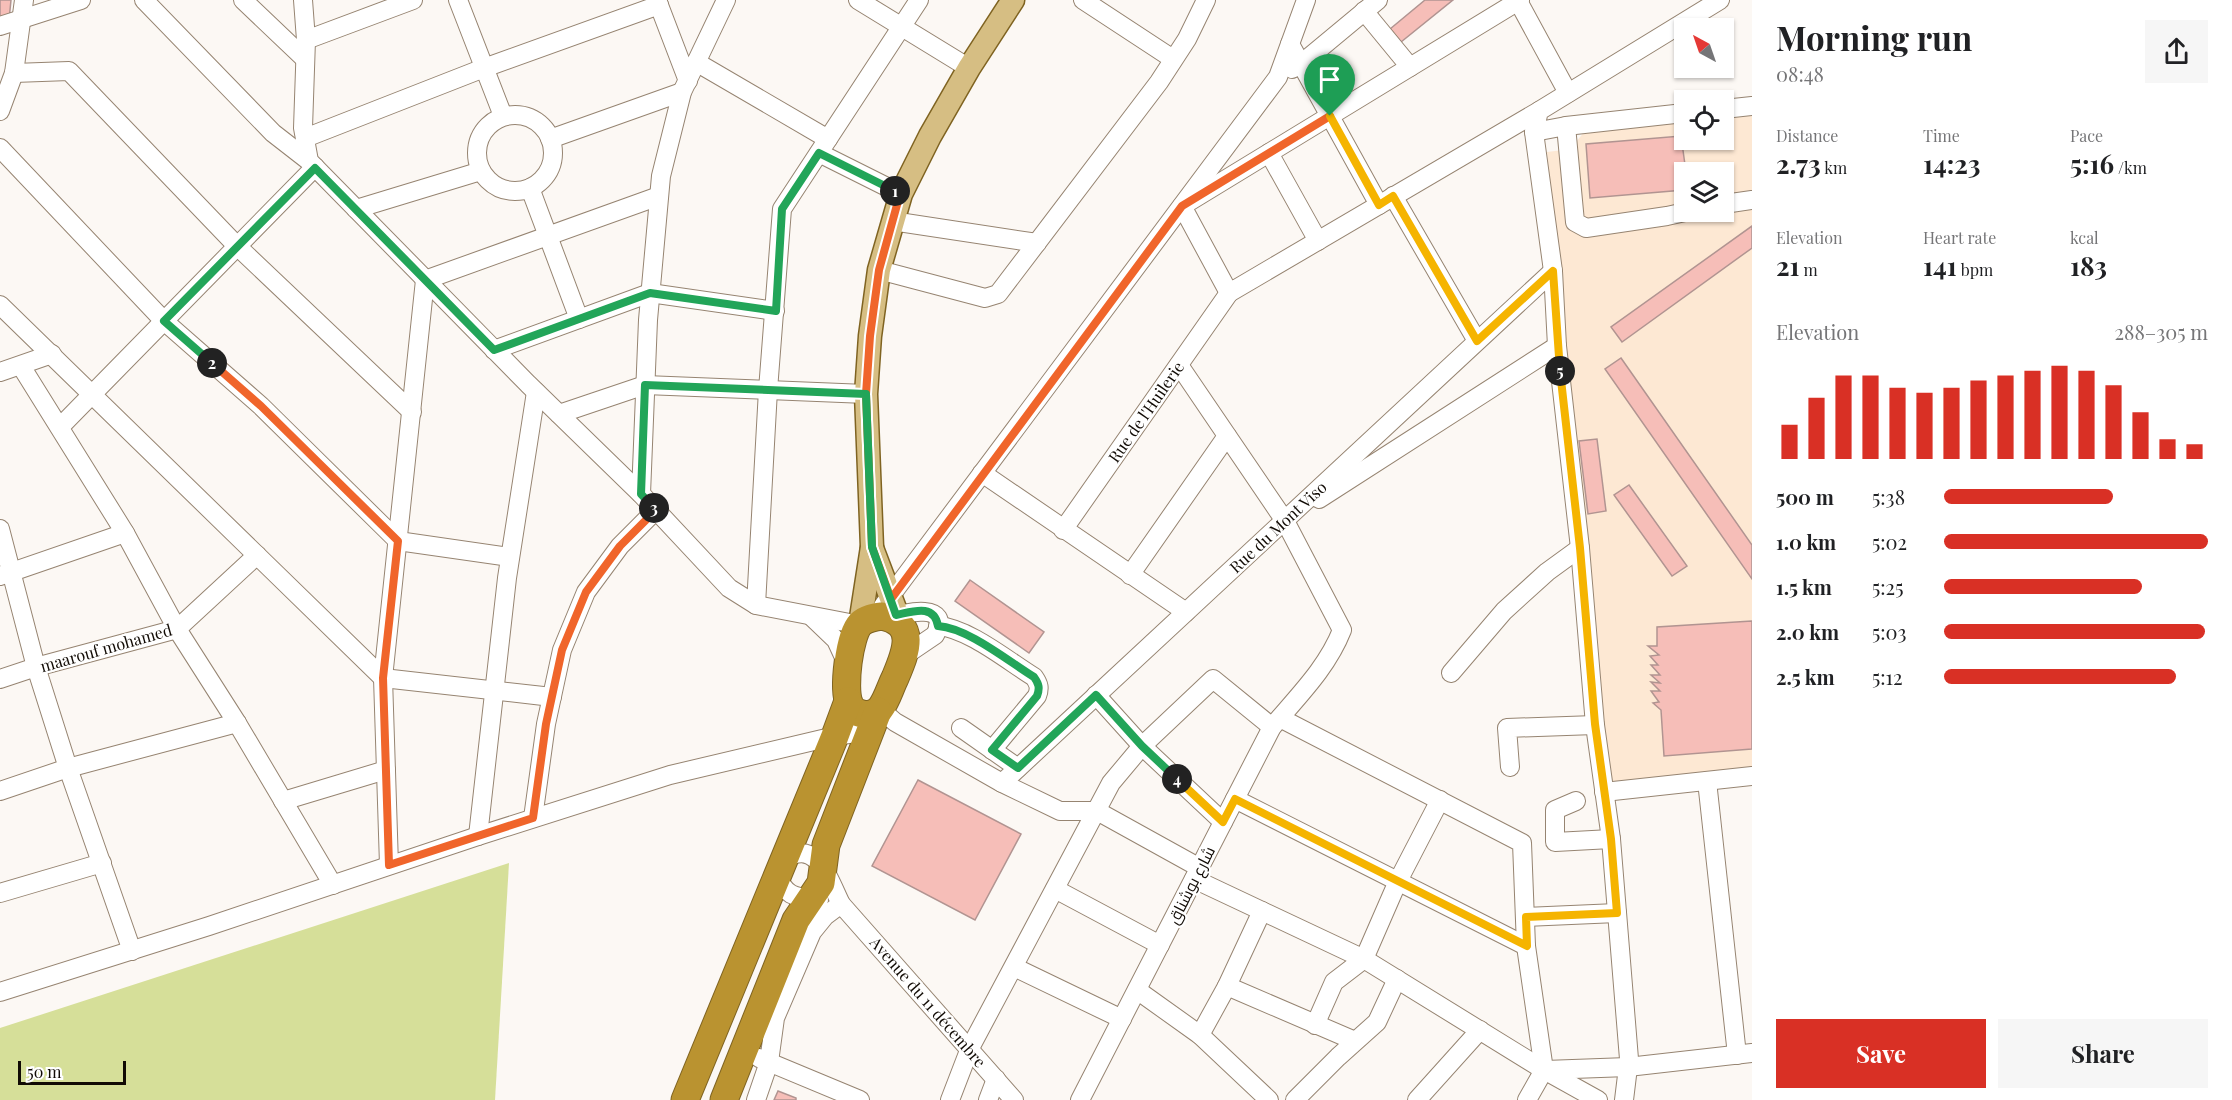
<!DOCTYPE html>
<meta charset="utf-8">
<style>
:root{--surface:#fff;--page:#f6f6f6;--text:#202124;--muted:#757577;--accent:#d93025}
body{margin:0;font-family:"Playfair Display",Cairo,serif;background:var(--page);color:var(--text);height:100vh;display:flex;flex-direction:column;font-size:22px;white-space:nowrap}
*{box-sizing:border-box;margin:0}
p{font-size:20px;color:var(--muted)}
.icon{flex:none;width:33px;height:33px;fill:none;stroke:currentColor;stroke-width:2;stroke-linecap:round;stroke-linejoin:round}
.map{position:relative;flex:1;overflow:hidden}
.panel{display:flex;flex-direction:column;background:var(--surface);width:480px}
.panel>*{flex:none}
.needle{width:39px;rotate:320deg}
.controls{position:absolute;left:1674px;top:18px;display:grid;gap:12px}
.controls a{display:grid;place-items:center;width:60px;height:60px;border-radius:0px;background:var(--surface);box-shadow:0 2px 4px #0004;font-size:30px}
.scale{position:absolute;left:18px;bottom:15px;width:108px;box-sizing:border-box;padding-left:6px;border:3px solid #110b05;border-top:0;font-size:16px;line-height:21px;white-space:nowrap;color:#110b05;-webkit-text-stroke:4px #fff;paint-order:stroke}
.pin{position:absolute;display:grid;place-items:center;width:51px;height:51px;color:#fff;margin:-62px -26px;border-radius:50% 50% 50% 0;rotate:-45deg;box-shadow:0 0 6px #0007}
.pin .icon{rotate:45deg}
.km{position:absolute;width:30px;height:30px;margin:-15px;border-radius:50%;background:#222;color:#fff;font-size:16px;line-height:30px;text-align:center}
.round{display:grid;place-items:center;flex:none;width:63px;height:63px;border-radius:0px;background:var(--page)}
.summary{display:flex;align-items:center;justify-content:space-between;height:102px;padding:0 24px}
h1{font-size:33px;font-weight:700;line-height:45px}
.figures{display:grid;grid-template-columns:repeat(3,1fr);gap:9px;height:102px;padding:6px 24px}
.figures div{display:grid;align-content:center}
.figures b{font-size:26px;font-weight:700}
.figures small{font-size:16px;font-weight:400}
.figures p{font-size:16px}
.chart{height:168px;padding:12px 24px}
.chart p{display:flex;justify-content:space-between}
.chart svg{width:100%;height:108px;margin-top:6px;stroke:var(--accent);stroke-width:6}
.cta{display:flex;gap:12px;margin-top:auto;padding:12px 24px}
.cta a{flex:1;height:69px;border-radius:0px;background:var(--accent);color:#fff;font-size:24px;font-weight:700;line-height:69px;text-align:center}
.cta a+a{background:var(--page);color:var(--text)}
ul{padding:0 24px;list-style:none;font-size:20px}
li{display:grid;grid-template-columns:96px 72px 1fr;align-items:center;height:45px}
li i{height:15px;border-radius:8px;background:var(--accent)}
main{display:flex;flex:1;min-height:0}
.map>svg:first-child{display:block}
.built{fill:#fde8d3;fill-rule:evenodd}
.green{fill:#d6df99}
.building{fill:#f6beb8;stroke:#b19491;stroke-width:1.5}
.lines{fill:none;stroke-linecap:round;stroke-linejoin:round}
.minor-casing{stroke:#968471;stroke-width:20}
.major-casing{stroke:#7f6321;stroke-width:25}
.highway-casing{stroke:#7f6321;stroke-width:29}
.minor{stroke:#fff;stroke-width:18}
.major{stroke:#d6be83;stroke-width:22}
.highway{stroke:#ba9330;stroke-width:27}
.split-1-casing{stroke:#fff;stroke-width:12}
.split-2-casing{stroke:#fff;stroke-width:12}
.split-3-casing{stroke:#fff;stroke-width:12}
.split-4-casing{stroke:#fff;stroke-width:12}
.split-5-casing{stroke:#fff;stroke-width:12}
.split-6-casing{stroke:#fff;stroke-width:12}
.split-1{stroke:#f0652b;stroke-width:8}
.split-2{stroke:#22a559;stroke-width:8}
.split-3{stroke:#f0652b;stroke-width:8}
.split-4{stroke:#22a559;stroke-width:8}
.split-5{stroke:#f5b400;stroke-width:8}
.split-6{stroke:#f5b400;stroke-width:8}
.labels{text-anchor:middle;stroke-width:4.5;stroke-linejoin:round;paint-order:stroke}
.street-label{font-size:16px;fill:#110b05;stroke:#fff}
</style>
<main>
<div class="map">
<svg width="1752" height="1100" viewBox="0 0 1752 1100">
<rect width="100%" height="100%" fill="#fcf8f4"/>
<!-- built -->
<path class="built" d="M1752,115V768L1609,784L1547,152L1563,150L1576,142L1585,131L1684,121V140H1724V117ZM1684,172H1724V212H1684Z"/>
<!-- green -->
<polygon class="green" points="509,863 495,1100 0,1100 0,1028"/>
<!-- building -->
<g class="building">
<polygon points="0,0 11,0 9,20 0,22"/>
<polygon points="1425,0 1453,0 1401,42 1390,29"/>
<polygon points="1681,136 1686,172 1684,190 1590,198 1586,144"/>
<polygon points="1752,226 1752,248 1622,342 1611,327"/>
<polygon points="1621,358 1752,545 1752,579 1605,369"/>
<polygon points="1597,439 1606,511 1588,514 1579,441"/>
<polygon points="1629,485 1687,566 1672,576 1614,495"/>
<polygon points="970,580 1044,632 1029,653 955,601"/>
<polygon points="1752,621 1752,749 1664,756 1661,710 1653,703 1659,702 1651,691 1660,691 1651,682 1660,683 1651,675 1660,675 1651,665 1658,665 1650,656 1659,655 1648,646 1657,646 1657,627"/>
<polygon points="918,780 1021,834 975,920 872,866"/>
<polygon points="778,1091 796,1098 796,1100 774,1100"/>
</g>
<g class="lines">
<!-- minor casing -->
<g class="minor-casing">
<g id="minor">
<polyline points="144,0 273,133 309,161"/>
<polyline points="243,0 305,59"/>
<polyline points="303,0 306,40 303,128 309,161 528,384 641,494 729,588 756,605 860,625"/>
<polyline points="458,0 503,116"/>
<polyline points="657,0 688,81"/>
<polyline points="858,0 969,68"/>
<polyline points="1083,0 1173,59"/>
<polyline points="1520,0 1182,206 1229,293 1539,111"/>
<polyline points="1518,1 1568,93"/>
<polyline points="1364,11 1410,67"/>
<polyline points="0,26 81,0"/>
<polyline points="306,40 413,0"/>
<polyline points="1290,44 1379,205"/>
<polyline points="696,62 828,139"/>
<polyline points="1292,69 1301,64 1378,0"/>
<polyline points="14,73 69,71 237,246 412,412"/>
<polyline points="1724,109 1752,106"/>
<polyline points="0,111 14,73 24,0"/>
<polyline points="1684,113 1566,126 1534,132 1539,111 1720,0"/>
<circle cx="515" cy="153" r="38"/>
<polyline points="1566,126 1575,222 1586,228 1667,216 1685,212"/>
<polyline points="1534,132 1553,271 1557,346 1580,548 1595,725 1611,839 1629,1059 1624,1100"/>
<polyline points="305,138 484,68 659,5"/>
<polyline points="550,139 682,92"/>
<polyline points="0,148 164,321 261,406 398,541 510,557"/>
<polyline points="819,153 901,194"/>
<polyline points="1269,153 1318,241"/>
<polyline points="530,188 579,319"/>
<polyline points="1393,196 1477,341"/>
<polyline points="1724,204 1752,200"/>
<polyline points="356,209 481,171"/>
<polyline points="892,221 1037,243"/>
<polyline points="879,270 985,298 998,294 1159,82 1187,39 1206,0"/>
<polyline points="0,305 383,678 552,697"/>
<polyline points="494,350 650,293 775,311"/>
<polyline points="21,366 125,533 177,629 237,723 333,885"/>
<polyline points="0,372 52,354"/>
<polyline points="559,414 645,385 866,394"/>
<polyline points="60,427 315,167"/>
<polyline points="982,473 1186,612"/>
<polyline points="641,494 648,320 661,176 682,92 726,0"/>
<polyline points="1319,499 1557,346"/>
<polyline points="0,529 36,667 68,768 132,951"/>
<polyline points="1063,530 1229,293"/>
<polyline points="1130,575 1227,436"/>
<polyline points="0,576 125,533"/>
<polyline points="756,605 768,390 782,209 919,0"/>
<polyline points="883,606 1278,77 1306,0"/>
<polyline points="812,617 836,640 848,666"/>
<path d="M890,618C904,612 953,602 935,635L904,656"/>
<path d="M938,626C968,628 1008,661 1034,677C1039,684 1040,688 1037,696L992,750"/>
<polyline points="1451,673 1504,611 1547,572 1580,548"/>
<polyline points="0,679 36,667 177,629 257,555"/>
<polyline points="1096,695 1142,746 1223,822"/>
<polyline points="880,709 895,722 1002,783 1060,811 1097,811 1200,868"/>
<polyline points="1280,718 1522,843 1526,946 1544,1070 1527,1100"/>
<polyline points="961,728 1018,768"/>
<polyline points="1510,767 1507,728 1595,725"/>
<polyline points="1707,781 1737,1055"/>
<polyline points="1002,783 1553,271"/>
<polyline points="0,791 68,768 237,723"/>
<polyline points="1604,792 1752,776"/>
<polyline points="1235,799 1526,946"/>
<polyline points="283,801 386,770"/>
<polyline points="1576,801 1555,810 1555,842 1611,839"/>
<polyline points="533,818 546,724 562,650 586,592 620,546 656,510"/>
<polyline points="478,836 507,578 536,392"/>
<path d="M783,861C816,835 829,880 841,904L1014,1100"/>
<polyline points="389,865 383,678 425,280 659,196"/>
<path d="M777,874C785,898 797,897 819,900"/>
<polyline points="1194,879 1364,959 1544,1070 1598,1100"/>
<polyline points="1055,889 1160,945"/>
<polyline points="0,893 102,863"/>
<polyline points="1525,917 1617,913"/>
<polyline points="1014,967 1122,1019"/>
<polyline points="1227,986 1355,1041"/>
<polyline points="1137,990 1200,1035 1269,1100"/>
<polyline points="0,992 209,926 478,836 670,775 835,736 869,731"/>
<polyline points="1315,1025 1334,982 1364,959 1398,881 1440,800"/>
<polyline points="1200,1035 1227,986 1262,911"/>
<polyline points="759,1058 860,1100"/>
<polyline points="1545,1070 1628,1067 1752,1053"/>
<polyline points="756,1100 769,1062 775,1018 812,932 825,916 841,904"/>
<polyline points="950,1100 970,1048 1111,783 1142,746 1213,679 1272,727"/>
<polyline points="988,1100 996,1079"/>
<path d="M1080,1100L1272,727C1298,696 1327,668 1342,630L1285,521L1179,365"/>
<polyline points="1295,1100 1338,1057 1377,1022 1397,979"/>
<polyline points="1417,1100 1480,1030"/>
</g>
</g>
<!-- major casing -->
<g class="major-casing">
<g id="major">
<polyline points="872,548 902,627"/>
<polyline points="860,624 872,547 866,394 870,336 879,270 901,194 930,136 969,68 1013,0"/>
</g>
</g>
<!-- highway casing -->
<g class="highway-casing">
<g id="highway">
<path d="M882,616C919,624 905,654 895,678C890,688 887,700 880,709C875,713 870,716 863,714C856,713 851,709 849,703C843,688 849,636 860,624C866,618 874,617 882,616Z"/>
<polyline points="685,1100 835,736 848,701"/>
<polyline points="724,1100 796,920 821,883 826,845 878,711"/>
</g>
</g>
<!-- minor -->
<use href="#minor" class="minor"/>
<!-- major -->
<use href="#major" class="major"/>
<!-- highway -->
<use href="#highway" class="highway"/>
</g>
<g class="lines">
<!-- split-1 casing -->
<g class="split-1-casing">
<polyline id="split-1" points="895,191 900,194 879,270 870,336 866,394 872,547 891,599 1182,206 1330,116"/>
</g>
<!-- split-2 casing -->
<g class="split-2-casing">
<polyline id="split-2" points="212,363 164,321 315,168 494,350 650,293 776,311 782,209 819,153 895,191"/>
</g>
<!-- split-3 casing -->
<g class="split-3-casing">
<polyline id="split-3" points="212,363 261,406 398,541 383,678 389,865 533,818 546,724 562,650 586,592 620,546 656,510 654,508"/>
</g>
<!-- split-4 casing -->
<g class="split-4-casing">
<path id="split-4" d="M654,508L641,494L645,385L866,394L872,547L896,615C912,612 934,603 938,626C968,628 1008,661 1034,677C1039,684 1040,688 1037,696L992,750L1018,768L1096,695L1142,746L1177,779"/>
</g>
<!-- split-5 casing -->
<g class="split-5-casing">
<polyline id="split-5" points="1177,779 1223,822 1235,799 1527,946 1526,917 1617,913 1611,839 1595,724 1580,548 1560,371"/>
</g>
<!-- split-6 casing -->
<g class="split-6-casing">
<polyline id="split-6" points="1330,116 1379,205 1393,196 1477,341 1553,271 1560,371"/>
</g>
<!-- split-1 -->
<use href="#split-1" class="split-1"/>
<!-- split-2 -->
<use href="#split-2" class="split-2"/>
<!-- split-3 -->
<use href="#split-3" class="split-3"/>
<!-- split-4 -->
<use href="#split-4" class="split-4"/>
<!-- split-5 -->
<use href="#split-5" class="split-5"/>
<!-- split-6 -->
<use href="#split-6" class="split-6"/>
</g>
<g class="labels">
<!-- street labels -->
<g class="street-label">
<text transform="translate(1146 412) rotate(-55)" y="6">Rue de l'Huilerie</text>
<text transform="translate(1278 527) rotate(-43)" y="6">Rue du Mont Viso</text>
<text transform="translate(106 648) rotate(-16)" y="6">maarouf mohamed</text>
<text transform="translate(1191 885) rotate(-63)" y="6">شارع بوشناق</text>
<text transform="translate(928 1002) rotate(49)" y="6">Avenue du 11 décembre</text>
</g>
</g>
</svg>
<div class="controls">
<a><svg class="needle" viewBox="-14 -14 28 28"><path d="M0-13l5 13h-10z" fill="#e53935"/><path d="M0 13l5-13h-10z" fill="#757577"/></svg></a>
<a><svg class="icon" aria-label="locate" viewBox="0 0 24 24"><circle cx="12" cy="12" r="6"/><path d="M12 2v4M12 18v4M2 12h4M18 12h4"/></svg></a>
<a><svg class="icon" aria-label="layers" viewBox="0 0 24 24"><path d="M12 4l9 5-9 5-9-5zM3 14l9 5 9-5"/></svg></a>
</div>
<div class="scale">50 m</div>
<div class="pin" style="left:1330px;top:116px;background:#1e9e55"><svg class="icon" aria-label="arrive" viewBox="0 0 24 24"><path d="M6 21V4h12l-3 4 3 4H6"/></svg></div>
<b class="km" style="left:895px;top:191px">1</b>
<b class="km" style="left:212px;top:363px">2</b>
<b class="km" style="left:654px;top:508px">3</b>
<b class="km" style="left:1177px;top:779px">4</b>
<b class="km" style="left:1560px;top:371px">5</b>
</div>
<section class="panel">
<div class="summary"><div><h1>Morning run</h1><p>08:48</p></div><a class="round"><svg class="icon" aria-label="share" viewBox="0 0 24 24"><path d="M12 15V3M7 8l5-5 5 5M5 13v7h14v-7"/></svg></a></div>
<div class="figures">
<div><p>Distance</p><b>2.73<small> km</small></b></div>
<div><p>Time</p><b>14:23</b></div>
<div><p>Pace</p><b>5:16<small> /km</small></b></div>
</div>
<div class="figures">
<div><p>Elevation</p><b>21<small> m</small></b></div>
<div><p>Heart rate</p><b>141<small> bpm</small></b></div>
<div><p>kcal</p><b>183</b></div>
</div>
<div class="chart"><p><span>Elevation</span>288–305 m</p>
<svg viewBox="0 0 160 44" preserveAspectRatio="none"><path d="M5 44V30M15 44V19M25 44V10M35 44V10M45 44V15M55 44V17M65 44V15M75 44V12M85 44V10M95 44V8M105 44V6M115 44V8M125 44V14M135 44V25M145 44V36M155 44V38"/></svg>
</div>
<ul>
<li><b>500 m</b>5:38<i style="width:64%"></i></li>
<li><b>1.0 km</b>5:02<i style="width:100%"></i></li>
<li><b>1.5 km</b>5:25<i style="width:75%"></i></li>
<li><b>2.0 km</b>5:03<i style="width:99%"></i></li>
<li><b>2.5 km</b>5:12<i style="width:88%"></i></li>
</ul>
<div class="cta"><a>Save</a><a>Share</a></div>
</section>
</main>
